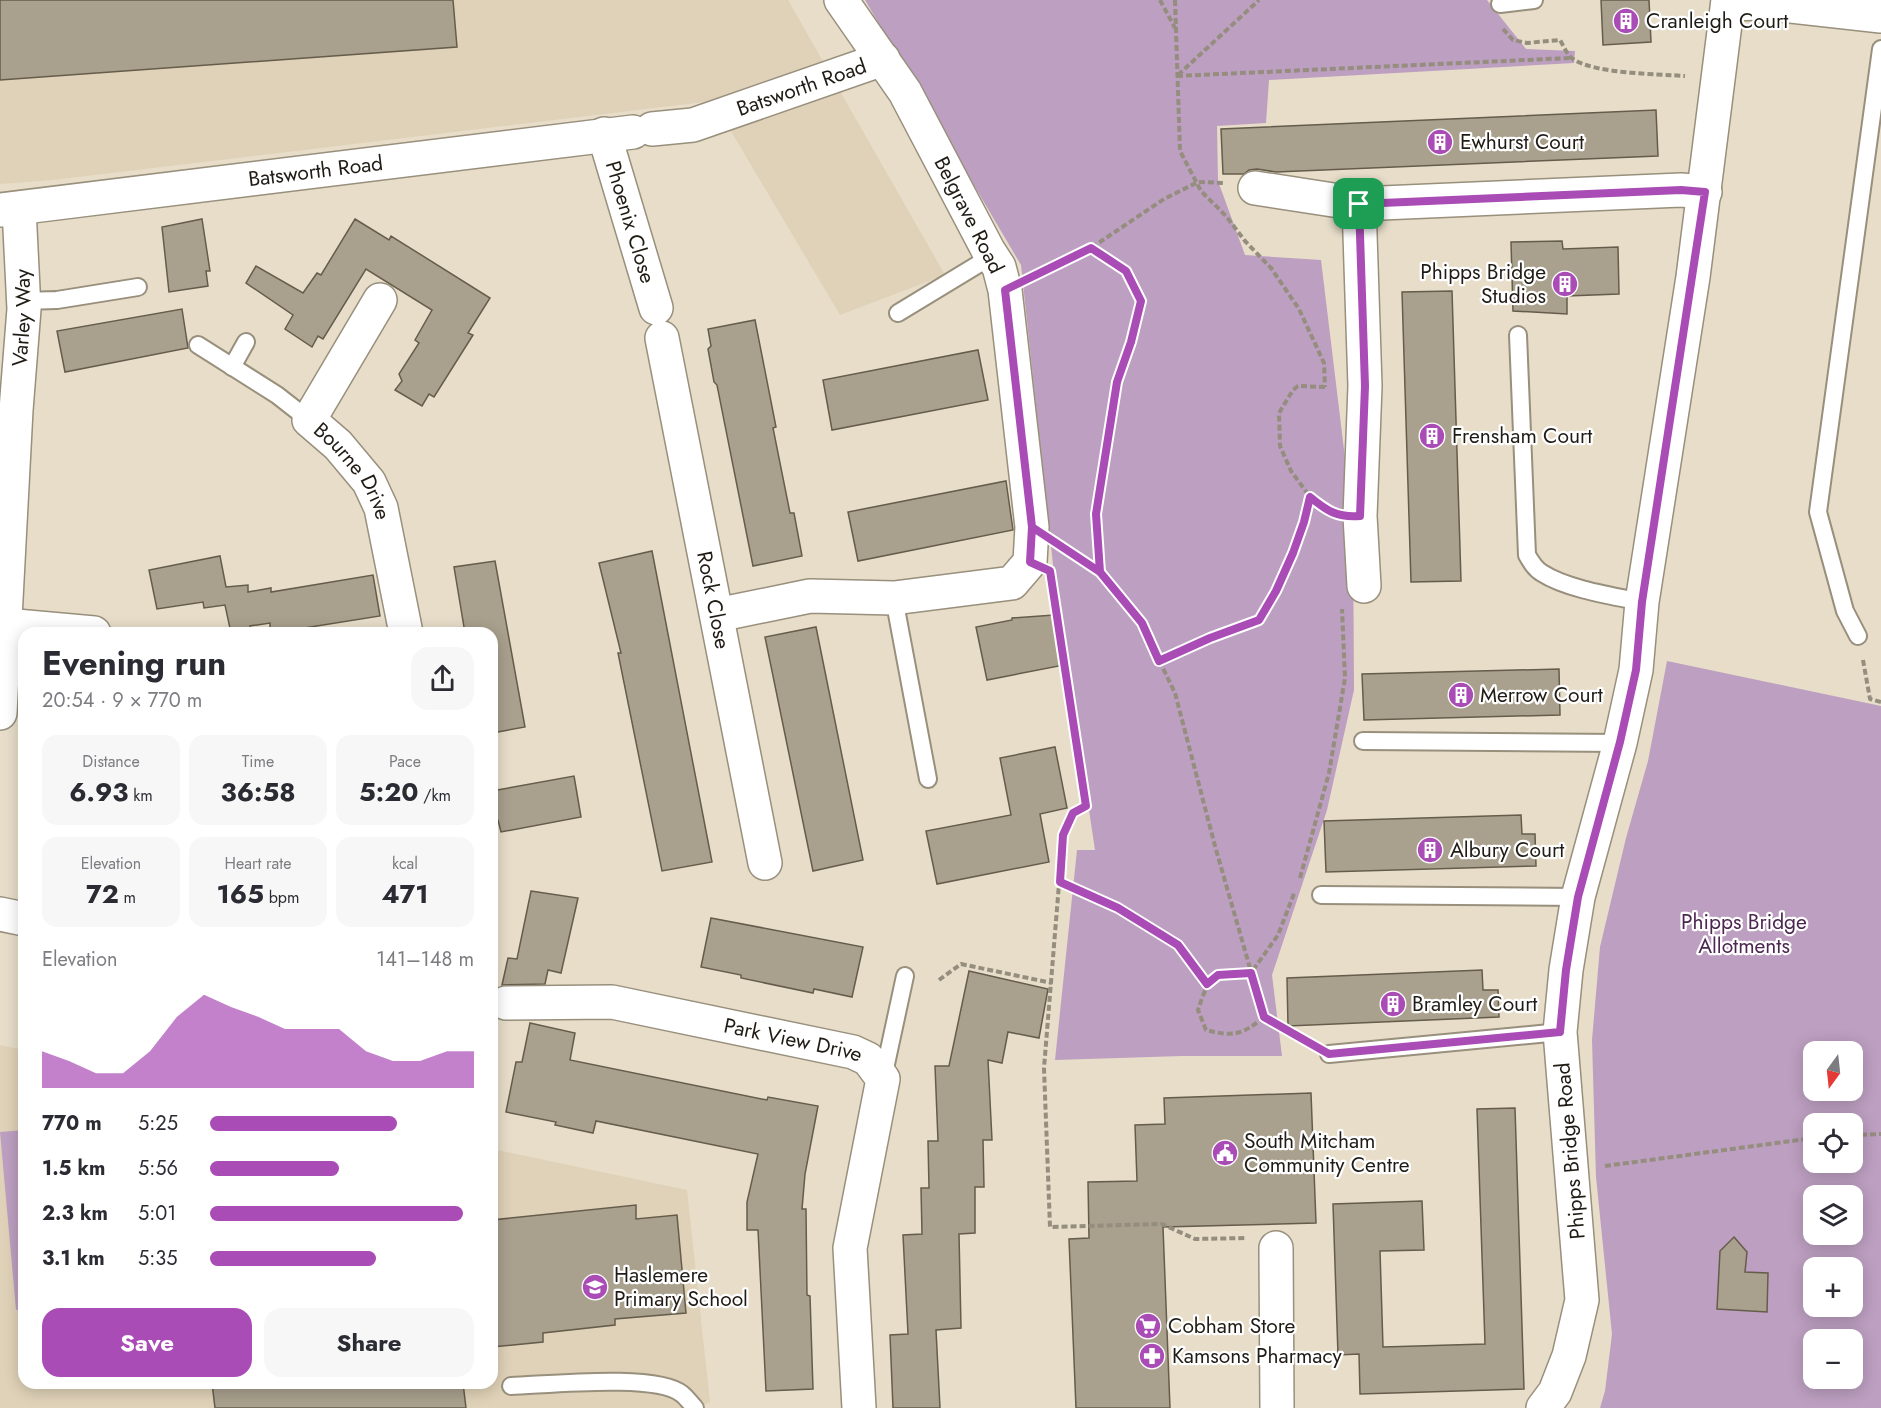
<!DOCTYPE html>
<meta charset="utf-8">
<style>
:root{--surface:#fff;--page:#f7f7f7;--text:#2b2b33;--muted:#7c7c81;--accent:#aa4cb6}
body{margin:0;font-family:Jost,sans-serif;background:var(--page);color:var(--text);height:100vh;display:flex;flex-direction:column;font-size:22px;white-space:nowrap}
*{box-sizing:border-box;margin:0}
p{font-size:20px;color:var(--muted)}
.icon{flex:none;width:33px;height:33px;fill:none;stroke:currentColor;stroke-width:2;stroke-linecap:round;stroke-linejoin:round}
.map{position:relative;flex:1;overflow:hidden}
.side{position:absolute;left:18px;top:627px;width:480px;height:762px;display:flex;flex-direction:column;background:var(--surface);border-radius:18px;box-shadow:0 3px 15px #0003}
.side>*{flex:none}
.needle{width:39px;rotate:195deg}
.fabs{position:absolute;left:1803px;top:1041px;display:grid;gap:12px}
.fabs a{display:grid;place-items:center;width:60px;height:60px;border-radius:12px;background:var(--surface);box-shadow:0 3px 15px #0003;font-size:30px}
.pin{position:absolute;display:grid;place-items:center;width:51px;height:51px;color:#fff;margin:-26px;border-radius:12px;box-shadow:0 3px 9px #0006}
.round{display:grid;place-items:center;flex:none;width:63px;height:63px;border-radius:18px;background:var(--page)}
.head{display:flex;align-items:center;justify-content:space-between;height:102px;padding:0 24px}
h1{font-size:33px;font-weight:700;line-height:45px}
.figures{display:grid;grid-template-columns:repeat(3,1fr);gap:9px;height:102px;padding:6px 24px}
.figures div{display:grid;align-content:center;border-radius:15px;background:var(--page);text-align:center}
.figures b{font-size:26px;font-weight:700}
.figures small{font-size:16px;font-weight:400}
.figures p{font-size:16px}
.chart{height:168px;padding:12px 24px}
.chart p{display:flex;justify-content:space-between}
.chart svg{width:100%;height:108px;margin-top:6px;fill:var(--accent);opacity:.7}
.action{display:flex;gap:12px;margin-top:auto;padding:12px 24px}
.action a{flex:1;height:69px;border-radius:18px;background:var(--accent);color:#fff;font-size:24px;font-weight:700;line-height:69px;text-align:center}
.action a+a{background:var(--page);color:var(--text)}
ul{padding:0 24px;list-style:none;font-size:20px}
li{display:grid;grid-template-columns:96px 72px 1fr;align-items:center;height:45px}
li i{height:15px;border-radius:8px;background:var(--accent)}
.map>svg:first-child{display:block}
.built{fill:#e0d2b8}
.green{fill:#bd9fc1;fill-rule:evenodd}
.building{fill:#a9a08d;stroke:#655c4b;stroke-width:1.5}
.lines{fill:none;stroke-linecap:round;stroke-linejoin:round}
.lane-casing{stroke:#988f7c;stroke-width:20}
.street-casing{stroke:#988f7c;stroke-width:36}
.path{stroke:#958d7e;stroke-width:4;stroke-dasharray:6 3;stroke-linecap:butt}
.lane{stroke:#fff;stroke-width:16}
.street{stroke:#fff;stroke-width:33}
.route-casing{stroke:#fff;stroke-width:12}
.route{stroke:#aa4cb6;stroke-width:8}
.labels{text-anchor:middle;stroke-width:4.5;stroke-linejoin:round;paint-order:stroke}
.poi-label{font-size:21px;fill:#201c15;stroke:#fff;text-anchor:start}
.street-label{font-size:21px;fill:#201c15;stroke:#fff}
.park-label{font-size:21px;fill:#4c2551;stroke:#fff}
</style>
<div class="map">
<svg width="1881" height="1408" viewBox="0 0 1881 1408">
<rect width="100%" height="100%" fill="#e7ddc9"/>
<!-- built -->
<g class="built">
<polygon points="0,0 788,0 945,275 840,315 713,101 53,180 0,184"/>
<polygon points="0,1045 24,1050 24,1383 492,1383 492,1149 687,1190 710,1402 697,1408 0,1408"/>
</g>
<!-- green -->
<g class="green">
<polygon points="865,0 1487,0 1526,49 1575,51 1574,63 1269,80 1266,123 1217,126 1218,181 1245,255 1321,260 1353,524 1354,690 1327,810 1272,975 1282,1056 1182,1056 1055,1060 1077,850 1095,850 1055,583 1021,265"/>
<path d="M1667,661L1881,706V1408H1600L1605,1391L1612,1334L1596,1177L1592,1040L1600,947L1626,838L1648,761ZM1814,1052H1852V1090H1814ZM1814,1124H1852V1162H1814ZM1814,1196H1852V1234H1814ZM1814,1268H1852V1306H1814ZM1814,1340H1852V1378H1814Z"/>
<polygon points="24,1130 24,1309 16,1310 0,1132"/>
</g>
<!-- building -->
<g class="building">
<polygon points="0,0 453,0 457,47 0,80"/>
<polygon points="1601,0 1649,0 1651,42 1603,45"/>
<polygon points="1656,110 1658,156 1276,172 1257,169 1249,170 1244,174 1223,174 1221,129"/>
<polygon points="202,219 210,271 206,271 208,286 169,292 162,227"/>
<polygon points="355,219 389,240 391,236 490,298 468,333 473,335 434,397 429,394 422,406 395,390 402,381 399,374 419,343 415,340 432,310 366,269 323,339 318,336 312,347 285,329 293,315 246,283 256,266 303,293 317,273 321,275"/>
<polygon points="1562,241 1563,249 1618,247 1619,294 1567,296 1567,314 1513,311 1511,242"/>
<polygon points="1452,291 1461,581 1411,582 1402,292"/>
<polygon points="182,309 188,348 65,372 57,331"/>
<polygon points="755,320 776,427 773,428 790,513 794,513 802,556 753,566 717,385 714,382 708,349 711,346 708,329"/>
<polygon points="978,350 988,400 832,430 823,380"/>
<polygon points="1006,481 1013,530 858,561 848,512"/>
<polygon points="652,551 712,862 662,871 618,653 621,653 599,563"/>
<polygon points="220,556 226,587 248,585 248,592 271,588 271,592 373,575 380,616 273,633 270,633 270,623 250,626 251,633 231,633 225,605 204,608 203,602 157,609 149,570"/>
<polygon points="495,561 525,727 492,733 492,633 465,633 454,567"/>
<polygon points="1054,615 1064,665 987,680 976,627 1012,620 1012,618"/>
<polygon points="816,627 863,860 813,871 765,637"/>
<polygon points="1559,669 1560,715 1364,720 1362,674"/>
<polygon points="1055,747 1067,808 1040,814 1049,862 937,884 926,831 1011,815 1000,758"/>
<polygon points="574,776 581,817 501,832 498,820 492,821 492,791"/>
<polygon points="1521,815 1522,834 1535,834 1536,866 1326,872 1324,821"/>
<polygon points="531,891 578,898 561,973 548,970 545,984 502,985 508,958 517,959"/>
<polygon points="711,918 863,947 852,997 814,989 813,993 741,978 741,975 701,967"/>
<polygon points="1482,970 1483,990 1498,990 1499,1017 1288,1026 1287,978"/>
<polygon points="969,971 1048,989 1039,1038 1008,1032 1002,1063 988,1060 992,1140 983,1140 984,1187 975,1187 975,1233 959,1234 961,1328 936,1330 940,1408 893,1408 890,1335 908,1334 903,1235 922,1234 921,1188 929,1188 928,1141 938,1141 935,1066 949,1066"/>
<polygon points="530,1023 575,1033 570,1060 767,1100 768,1097 818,1106 805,1174 802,1209 806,1209 807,1295 810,1296 813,1389 766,1391 758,1230 747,1230 747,1202 758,1154 596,1121 593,1133 555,1125 556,1122 506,1112 516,1062 522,1062"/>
<polygon points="1311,1093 1316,1223 1163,1227 1170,1408 1076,1408 1069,1239 1089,1238 1088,1182 1137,1181 1135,1125 1165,1124 1164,1098"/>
<polygon points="1515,1108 1524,1389 1360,1394 1359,1354 1338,1355 1333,1204 1422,1201 1424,1250 1380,1251 1383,1347 1485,1344 1477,1109"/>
<polygon points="636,1205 636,1219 677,1215 686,1313 615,1319 615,1325 543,1333 543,1342 492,1347 492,1220"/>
<polygon points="1734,1237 1747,1252 1745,1272 1768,1273 1767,1312 1717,1309 1720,1251"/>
<polygon points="212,1383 463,1383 466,1408 215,1408"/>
</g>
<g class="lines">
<!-- lane casing -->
<g class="lane-casing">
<g id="lane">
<polyline points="1500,4 1534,0"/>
<polyline points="23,301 57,300 138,287"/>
<polyline points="898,313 992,256"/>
<path d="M1518,335L1527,555C1531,562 1535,569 1542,573C1567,589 1612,596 1642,602"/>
<polyline points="198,345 277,395 309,420"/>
<polyline points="232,367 246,342"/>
<polyline points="894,598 928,779"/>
<polyline points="1858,636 1845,611 1818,512 1881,49"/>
<polyline points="1363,741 1620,743"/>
<polyline points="1321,895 1578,897"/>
<polyline points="1329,1054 1560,1032"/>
<polyline points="883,1078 905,976"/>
<path d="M511,1386C546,1385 657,1373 682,1394C687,1398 691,1404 695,1408"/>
</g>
</g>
<!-- street casing -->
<g class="street-casing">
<g id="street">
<polyline points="1728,4 1763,3 1881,16"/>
<path id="s1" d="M652,129L693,125L883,59"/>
<path id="s2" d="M604,134L656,308"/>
<polyline points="1255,188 1359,204 1681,190 1705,192"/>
<polyline points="1359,204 1365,386 1360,516 1364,586"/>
<path id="s3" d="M0,210L633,132"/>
<path id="s4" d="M380,300L309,420L338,445L369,482L381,508L406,633"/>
<path id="s5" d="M662,338L765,863"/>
<polyline points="717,615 810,596 894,598 1012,583 1030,562 1032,527 1005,290 999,267 988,250 905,92 841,0"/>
<polyline points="5,625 94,633"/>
<path id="s6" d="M0,713L16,410L24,309L19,209"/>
<polyline points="0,914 24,919"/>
<path id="s7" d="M506,1003L612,1002L853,1052L868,1059L883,1079L850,1248L859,1408"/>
<polyline points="1276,1248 1277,1408"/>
<polyline points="1543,1408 1555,1392 1569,1356 1582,1300 1560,1032 1566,970 1578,897 1620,743 1636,670 1642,602 1693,277 1728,0"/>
</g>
</g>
<!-- path -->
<g class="path">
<polyline points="1160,0 1175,28"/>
<polyline points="1175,0 1180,151 1201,191 1226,216 1245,241 1271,268 1299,309 1324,363 1325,387"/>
<path d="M1503,29L1513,40L1527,43L1560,40C1564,47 1567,55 1573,59C1595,74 1658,74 1685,76"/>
<polyline points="1178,75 1259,0"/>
<polyline points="1177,76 1570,58"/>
<polyline points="1091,248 1126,271 1141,301 1131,342 1117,382 1096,514 1100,572"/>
<polyline points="1035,275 1091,248 1164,199 1198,182 1225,183"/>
<polyline points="1325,387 1298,386 1293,390 1279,413 1280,446 1291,471 1310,497 1327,510"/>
<polyline points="1062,547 1100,572 1141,623 1175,693 1215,846 1264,1017 1308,1042"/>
<polyline points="1052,586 1086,806 1073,813 1063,835 1044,1068 1050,1227 1162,1224 1195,1239 1246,1238"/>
<polyline points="1863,660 1870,699 1881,702"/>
<polyline points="1159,661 1210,638 1259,620 1276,591 1293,553 1304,522 1310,497"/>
<polyline points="1300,878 1329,773 1345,678 1342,609"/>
<polyline points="1060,882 1118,908 1178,945 1207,984"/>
<polyline points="939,980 961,964 1052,983"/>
<path d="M1264,1017C1242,1035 1234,1037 1206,1030L1198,1010C1210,973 1213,974 1251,973L1278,935L1295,891"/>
<polyline points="1852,1135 1881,1134"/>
<polyline points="1605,1166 1814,1138"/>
</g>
<!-- lane -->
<use href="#lane" class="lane"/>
<!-- street -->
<use href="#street" class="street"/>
</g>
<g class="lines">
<!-- route casing -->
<g class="route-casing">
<path id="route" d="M1359,204L1365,386L1360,516C1338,518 1327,511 1310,497L1304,522L1293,553L1276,591L1259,620L1210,638L1159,661L1142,623L1100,572L1032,527L1005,290L1091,248L1126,271L1141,301L1131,342L1117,382L1096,514L1100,572L1032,527L1030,562L1050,571L1086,806L1073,813L1063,835L1060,882L1118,908L1178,945L1207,984L1218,975L1251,973L1264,1017L1329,1054L1560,1032L1566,970L1578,897L1620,742L1636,670L1642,602L1705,192L1681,190L1359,204"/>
</g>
<!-- route -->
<use href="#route" class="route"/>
</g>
<!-- icons -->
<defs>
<g id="building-disc" transform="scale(1.35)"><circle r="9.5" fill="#aa4cb6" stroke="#fff"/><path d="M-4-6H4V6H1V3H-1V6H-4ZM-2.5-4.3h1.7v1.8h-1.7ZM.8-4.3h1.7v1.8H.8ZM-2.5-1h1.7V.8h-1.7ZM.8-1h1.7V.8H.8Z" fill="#fff"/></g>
<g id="civic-disc" transform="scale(1.35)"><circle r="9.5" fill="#aa4cb6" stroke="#fff"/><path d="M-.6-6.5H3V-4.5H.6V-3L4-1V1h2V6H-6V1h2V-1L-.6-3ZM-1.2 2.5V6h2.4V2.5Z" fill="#fff"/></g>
<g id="school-disc" transform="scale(1.35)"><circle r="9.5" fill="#aa4cb6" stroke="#fff"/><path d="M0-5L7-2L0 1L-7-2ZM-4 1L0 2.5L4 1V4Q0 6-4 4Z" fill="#fff"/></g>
<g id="supermarket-disc" transform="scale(1.35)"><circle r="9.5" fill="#aa4cb6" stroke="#fff"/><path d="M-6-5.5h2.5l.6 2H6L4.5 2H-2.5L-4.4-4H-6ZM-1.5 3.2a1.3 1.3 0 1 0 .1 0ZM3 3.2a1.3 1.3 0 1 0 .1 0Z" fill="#fff"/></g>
<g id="pharmacy-disc" transform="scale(1.35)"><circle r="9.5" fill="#aa4cb6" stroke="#fff"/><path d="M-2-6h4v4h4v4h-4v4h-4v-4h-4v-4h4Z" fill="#fff"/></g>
</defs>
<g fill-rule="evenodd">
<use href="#building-disc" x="1626" y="21"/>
<use href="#building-disc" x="1440" y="142"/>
<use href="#building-disc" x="1565" y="284"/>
<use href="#building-disc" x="1432" y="436"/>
<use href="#building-disc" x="1461" y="695"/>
<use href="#building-disc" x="1430" y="850"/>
<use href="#building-disc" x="1393" y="1004"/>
<use href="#civic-disc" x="1225" y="1153"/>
<use href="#school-disc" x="595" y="1287"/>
<use href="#supermarket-disc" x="1148" y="1326"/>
<use href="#pharmacy-disc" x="1152" y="1356"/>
</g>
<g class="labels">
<!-- poi labels -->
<g class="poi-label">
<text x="1646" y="28">Cranleigh Court</text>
<text x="1460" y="149">Ewhurst Court</text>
<text x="1546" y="279" text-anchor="end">Phipps Bridge<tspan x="1546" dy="24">Studios</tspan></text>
<text x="1452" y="443">Frensham Court</text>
<text x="1480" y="702">Merrow Court</text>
<text x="1450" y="857">Albury Court</text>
<text x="1412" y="1011">Bramley Court</text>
<text x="1244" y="1148">South Mitcham<tspan x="1244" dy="24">Community Centre</tspan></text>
<text x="614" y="1282">Haslemere<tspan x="614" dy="24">Primary School</tspan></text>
<text x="1168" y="1333">Cobham Store</text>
<text x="1172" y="1363">Kamsons Pharmacy</text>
</g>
<!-- street labels -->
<g class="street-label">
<text dy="7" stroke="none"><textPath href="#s1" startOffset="156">Batsworth Road</textPath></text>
<text dy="7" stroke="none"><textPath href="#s3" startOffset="318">Batsworth Road</textPath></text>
<text transform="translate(969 215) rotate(63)" y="7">Belgrave Road</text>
<text dy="7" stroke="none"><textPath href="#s2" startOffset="92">Phoenix Close</textPath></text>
<text dy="7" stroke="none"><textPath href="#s6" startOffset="396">Varley Way</textPath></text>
<text dy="7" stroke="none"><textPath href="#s4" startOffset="208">Bourne Drive</textPath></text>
<text dy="7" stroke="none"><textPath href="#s5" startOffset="267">Rock Close</textPath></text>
<text dy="7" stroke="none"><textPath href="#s7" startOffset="291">Park View Drive</textPath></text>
<text transform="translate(1570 1151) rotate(-95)" y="7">Phipps Bridge Road</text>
</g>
<!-- park labels -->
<g class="park-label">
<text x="1744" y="929">Phipps Bridge<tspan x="1744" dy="24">Allotments</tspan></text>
</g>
</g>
</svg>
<div class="fabs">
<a><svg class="needle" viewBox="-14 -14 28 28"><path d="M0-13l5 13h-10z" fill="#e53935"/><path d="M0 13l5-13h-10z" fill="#7c7c81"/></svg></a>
<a><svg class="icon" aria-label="locate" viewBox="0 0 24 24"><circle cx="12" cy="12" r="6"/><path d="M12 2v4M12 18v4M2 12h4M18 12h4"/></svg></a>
<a><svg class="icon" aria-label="layers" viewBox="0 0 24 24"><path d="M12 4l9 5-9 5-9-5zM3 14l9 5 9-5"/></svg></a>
<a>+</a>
<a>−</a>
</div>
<div class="pin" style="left:1359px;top:204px;background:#1e9e55"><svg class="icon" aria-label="arrive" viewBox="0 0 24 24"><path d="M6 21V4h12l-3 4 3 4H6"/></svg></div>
<section class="side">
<div class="head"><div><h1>Evening run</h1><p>20:54 · 9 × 770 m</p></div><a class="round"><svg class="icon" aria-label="share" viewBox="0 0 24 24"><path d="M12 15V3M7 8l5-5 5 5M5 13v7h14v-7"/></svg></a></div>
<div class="figures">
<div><p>Distance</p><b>6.93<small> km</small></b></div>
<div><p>Time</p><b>36:58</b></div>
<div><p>Pace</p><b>5:20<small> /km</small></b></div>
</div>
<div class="figures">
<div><p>Elevation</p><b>72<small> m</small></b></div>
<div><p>Heart rate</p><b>165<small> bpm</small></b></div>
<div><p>kcal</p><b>471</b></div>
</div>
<div class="chart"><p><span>Elevation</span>141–148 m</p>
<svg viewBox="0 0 160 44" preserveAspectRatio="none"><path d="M0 44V29L10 33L20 38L30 38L40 29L50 15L60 6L70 11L80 15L90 20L100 20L110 20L120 29L130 33L140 33L150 29L160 29V44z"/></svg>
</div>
<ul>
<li><b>770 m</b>5:25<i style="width:71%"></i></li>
<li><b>1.5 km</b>5:56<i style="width:49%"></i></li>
<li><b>2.3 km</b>5:01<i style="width:96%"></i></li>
<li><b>3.1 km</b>5:35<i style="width:63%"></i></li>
</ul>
<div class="action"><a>Save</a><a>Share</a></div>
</section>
</div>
